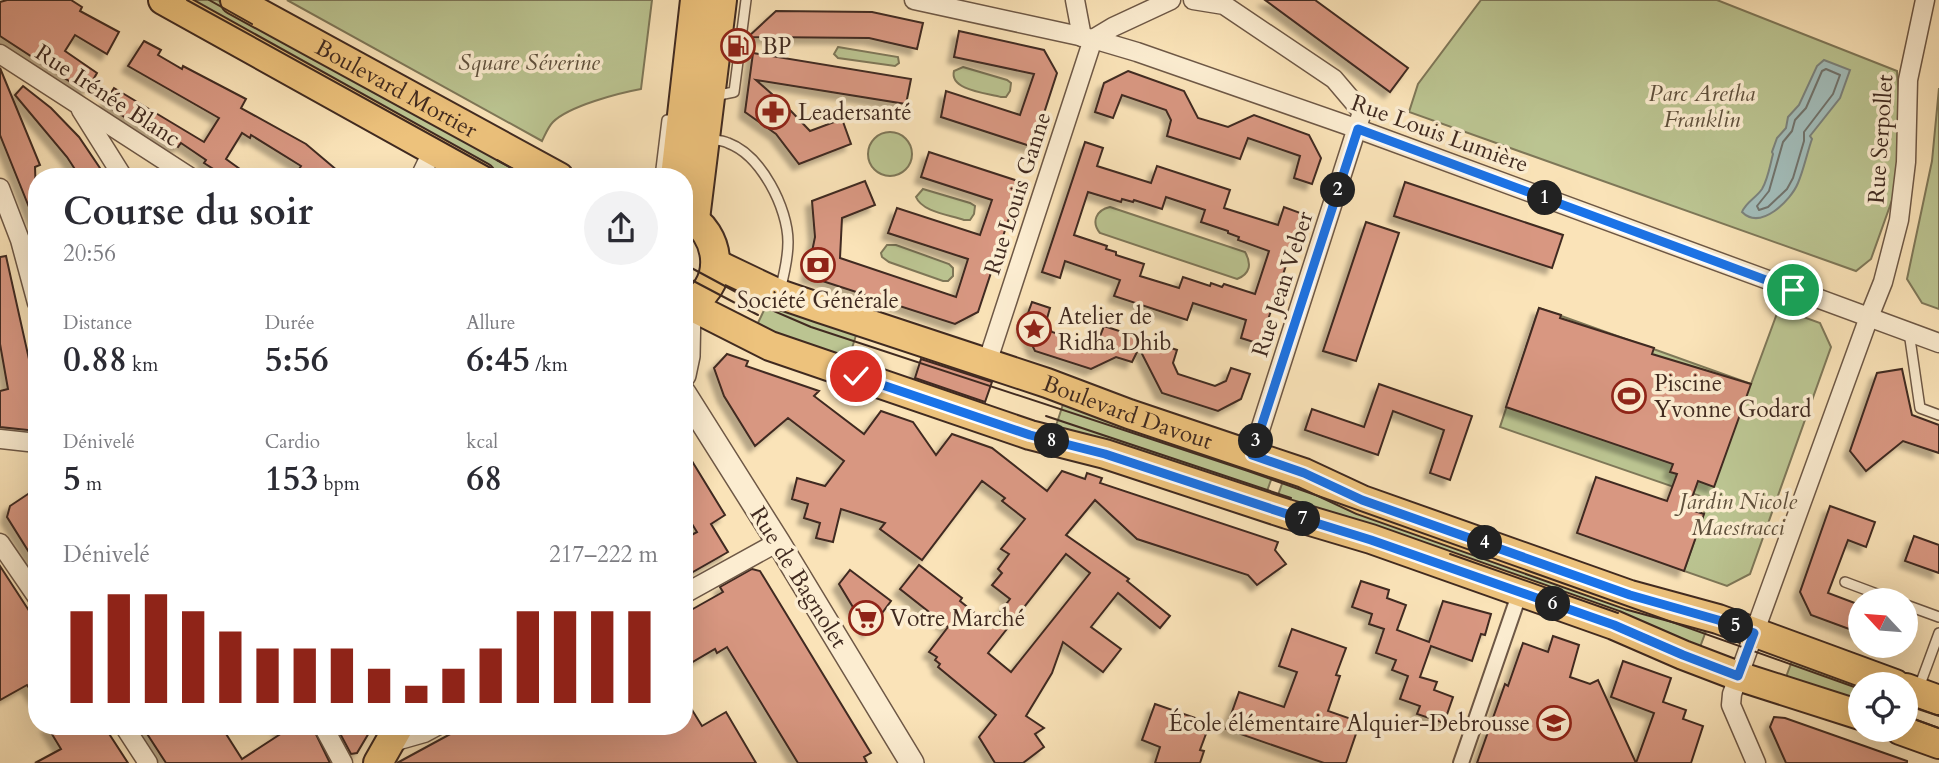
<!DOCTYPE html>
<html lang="fr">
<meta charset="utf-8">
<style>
:root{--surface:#fff;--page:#f2f2f3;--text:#2b2b33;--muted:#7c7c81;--accent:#8f2418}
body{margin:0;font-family:Cardo,serif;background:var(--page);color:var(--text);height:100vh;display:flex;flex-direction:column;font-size:26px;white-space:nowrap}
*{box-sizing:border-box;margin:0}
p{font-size:23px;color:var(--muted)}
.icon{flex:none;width:38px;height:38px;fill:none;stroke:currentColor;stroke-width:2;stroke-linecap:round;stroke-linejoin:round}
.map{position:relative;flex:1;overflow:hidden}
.details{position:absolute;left:28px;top:168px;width:665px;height:567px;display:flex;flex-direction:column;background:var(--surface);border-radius:28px;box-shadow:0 7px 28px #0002}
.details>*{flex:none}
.needle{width:46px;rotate:296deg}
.tools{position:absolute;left:1848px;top:588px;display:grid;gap:14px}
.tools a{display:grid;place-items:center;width:70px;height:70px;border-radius:50%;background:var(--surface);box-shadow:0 7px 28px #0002;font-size:35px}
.pin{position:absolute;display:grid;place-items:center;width:60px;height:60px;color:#fff;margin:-30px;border:4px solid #fff;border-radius:50%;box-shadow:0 2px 7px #0007}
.km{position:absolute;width:35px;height:35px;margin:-18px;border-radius:50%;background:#222;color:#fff;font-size:19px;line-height:35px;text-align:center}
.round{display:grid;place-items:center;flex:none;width:74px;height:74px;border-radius:37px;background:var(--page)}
.summary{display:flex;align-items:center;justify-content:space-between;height:119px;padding:0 35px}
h1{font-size:38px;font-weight:800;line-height:52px}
.figures{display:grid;grid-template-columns:repeat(3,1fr);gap:10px;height:119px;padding:7px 35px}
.figures div{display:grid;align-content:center}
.figures b{font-size:35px;font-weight:800}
.figures small{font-size:19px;font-weight:400}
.figures p{font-size:19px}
.chart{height:196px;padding:14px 35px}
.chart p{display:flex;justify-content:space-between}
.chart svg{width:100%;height:126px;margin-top:7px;stroke:var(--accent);stroke-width:6}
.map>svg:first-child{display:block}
.green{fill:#bbc491;stroke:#7e7758;stroke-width:2}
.water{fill:#a2bcb9;stroke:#7b827c;stroke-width:2}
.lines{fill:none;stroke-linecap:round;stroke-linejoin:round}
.shore{stroke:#71736c;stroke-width:2}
.building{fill:#d89781;stroke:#402a20;stroke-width:2;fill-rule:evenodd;filter:url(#shadow)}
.service-casing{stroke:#6e5846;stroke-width:12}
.pedestrian-casing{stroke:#6e5846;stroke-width:18}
.minor-casing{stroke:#6e5846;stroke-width:21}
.tertiary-casing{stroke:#6e5846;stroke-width:26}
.primary-casing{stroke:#402a20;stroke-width:32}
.service{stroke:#fcedd1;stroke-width:9}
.pedestrian{stroke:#fcedd1;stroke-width:14}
.minor{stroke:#fcedd1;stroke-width:18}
.tertiary{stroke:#fcedd1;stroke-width:23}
.primary{stroke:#edc27c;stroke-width:28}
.tram{stroke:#402a20;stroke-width:2}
.route-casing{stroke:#fff;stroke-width:14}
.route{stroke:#1a73e8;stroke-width:9}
.labels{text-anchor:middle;stroke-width:7;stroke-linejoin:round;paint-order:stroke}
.poi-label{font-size:23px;fill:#402a20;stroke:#fcedd1;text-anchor:start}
.park-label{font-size:23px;font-style:italic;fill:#5f503c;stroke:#fcedd1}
.street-label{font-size:23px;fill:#402a20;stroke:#fcedd1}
</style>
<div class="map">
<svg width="1939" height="763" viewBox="0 0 1939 763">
<defs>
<filter id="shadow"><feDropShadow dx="-6" dy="6" stdDeviation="2" flood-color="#0004"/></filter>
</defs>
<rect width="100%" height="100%" fill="#fae3b8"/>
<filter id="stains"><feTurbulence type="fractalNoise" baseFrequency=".00286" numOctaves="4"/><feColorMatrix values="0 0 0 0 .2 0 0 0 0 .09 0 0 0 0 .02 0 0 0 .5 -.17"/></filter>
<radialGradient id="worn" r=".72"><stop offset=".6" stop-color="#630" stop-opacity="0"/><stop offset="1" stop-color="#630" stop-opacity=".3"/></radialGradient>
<!-- green -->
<g class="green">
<polygon points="179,0 217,0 535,177 499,177"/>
<path d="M287,0H652L641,89C619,93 569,106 553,122C548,127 545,135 542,141Z"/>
<polygon points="1481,0 1717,0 1897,71 1900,116 1896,189 1871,259 1856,271 1409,112 1418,84"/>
<polygon points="838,47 898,57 899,63 895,66 838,58 834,54"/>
<path d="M963,67L1007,80L1011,83L1010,91L1006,97H1001C987,93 949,90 954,71Z"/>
<polygon points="1939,88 1939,309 1922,303 1907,279 1932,161"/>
<circle cx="890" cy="154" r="22"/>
<path d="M923,189L970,203L975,206L974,214L970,220H964C950,215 922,212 916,197Z"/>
<path d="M1110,207L1245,252C1252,264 1250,274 1237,279L1100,233C1091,222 1096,210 1110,207Z"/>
<polygon points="887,245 896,245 949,264 953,268 953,276 948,281 943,281 889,262 882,257 881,253"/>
<polygon points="769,300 858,329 847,364 755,329"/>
<polygon points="1539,308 1751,384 1779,308 1820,323 1831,347 1750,574 1727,586 1684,571 1709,499 1500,427"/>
<polygon points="1065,398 1272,477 1266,494 1054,432"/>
<polygon points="1283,481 1706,631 1700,647 1277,498"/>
<polygon points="1792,661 1804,665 1806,662 1860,684 1860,707 1786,677"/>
</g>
<!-- water -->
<path class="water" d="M1824,60L1850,70L1840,98L1810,136L1812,139C1807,153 1804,169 1798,183C1791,200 1761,231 1742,212C1746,202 1756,198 1762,189C1768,179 1770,165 1773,154L1772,152L1777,138L1786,128L1788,117L1799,105L1817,66Z"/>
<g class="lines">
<!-- shore -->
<polygon class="shore" points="1826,69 1840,75 1833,94 1804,132 1804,141 1793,178 1787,189 1768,207 1759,210 1757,206 1769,191 1783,142 1792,131 1795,120 1806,108 1822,71"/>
</g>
<!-- building -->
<g class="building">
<polygon points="7,0 71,0 82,7 80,11 119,32 107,54 75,35 65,51 97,73 86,92 0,36 0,2"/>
<polygon points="1265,0 1315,0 1408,68 1390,92"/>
<polygon points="776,11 872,12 923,23 917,49 869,38 748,37"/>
<polygon points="959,31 1044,50 1057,73 1033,147 941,117 946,91 1020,115 1034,74 954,57"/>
<polygon points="144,41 161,50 158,55 182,69 183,66 246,99 241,108 306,144 345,177 294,177 301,166 251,135 250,138 242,133 226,159 251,177 226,177 204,163 206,160 181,143 178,147 175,145 173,148 104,104 114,88 204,142 219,118 128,66"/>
<polygon points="753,53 911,79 906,104 756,80 791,111 810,131 842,119 851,144 799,164 776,134 745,112"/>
<polygon points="0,68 40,165 35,167 37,227 0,135"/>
<polygon points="1128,71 1184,91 1198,118 1228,127 1254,115 1309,135 1321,158 1312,184 1294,178 1300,156 1248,138 1240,159 1167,136 1171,120 1166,110 1122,95 1113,118 1095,112 1104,83"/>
<polygon points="23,86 51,108 79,137 106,177 80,177 67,157 15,95"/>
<path d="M1085,142L1103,148L1097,166L1151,183L1157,166L1230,190L1224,208L1278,225L1284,207L1303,214L1260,344L1241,338L1246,320L1193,303L1187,320L1114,296L1120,280L1065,261L1060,278L1042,272ZM1088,192L1121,202L1122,199L1133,202L1134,200L1162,209L1166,197L1205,210L1201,222L1228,231V233L1239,237L1238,240L1269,251L1255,294L1224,284L1222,287L1211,283L1210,286L1183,277L1179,288L1140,276L1144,264L1116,255V252L1106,249L1107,246L1074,235Z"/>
<polygon points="929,152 1021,182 978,312 955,324 807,276 815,237 812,201 865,181 875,205 842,218 840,258 956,297 968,259 888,233 897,208 980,235 992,200 921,177"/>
<polygon points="1405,182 1563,235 1552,268 1394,216"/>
<polygon points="1366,222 1399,233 1356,361 1323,351"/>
<polygon points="6,256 37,395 37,431 0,427 0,391 8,389 0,344 0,257"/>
<polygon points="1032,302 1050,308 1046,322 1052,332 1089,344 1099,339 1104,326 1177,350 1173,363 1178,374 1215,386 1226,381 1231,368 1250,374 1241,399 1218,411 1162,393 1139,348 1132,362 1116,357 1091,369 1035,351 1023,327"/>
<polygon points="1539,308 1561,315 1560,318 1654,348 1652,354 1751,384 1714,487 1698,481 1688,509 1704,514 1684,571 1577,533 1596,477 1667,501 1677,474 1670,472 1673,464 1506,407"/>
<path d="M727,354L748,361L746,366L819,391L814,396L864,434L881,411L913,422L936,455L952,434L992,448L1047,491L1062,471L1085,479L1087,473L1102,478L1100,483L1278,542L1275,550L1286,564L1257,585L1248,575L1137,539L1095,500L1066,535L1129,579L1127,581L1170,616L1160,628L1118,593L1091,627L1121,649L1103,672L1063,642L1052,673L1026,716L1044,728L1035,734L1044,747L1023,763H995L979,737L996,715L938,667L940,664L935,660L937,657L929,652L948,627L900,589L919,565L962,598L960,601L990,625L1010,599L992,585L1002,573L998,569L1009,554L1001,549L1025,519L1002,501L1005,498L982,481L922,560L880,529L885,523L841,509L833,542L816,538L820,523L804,518L808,504L792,499L797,478L825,486L844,461L788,418L755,446L724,396L714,368ZM1066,554L1090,573L1011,672L988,653Z"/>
<polygon points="921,359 992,382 985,402 915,378"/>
<polygon points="1902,369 1912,415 1939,425 1939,453 1903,441 1866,471 1850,451 1877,373"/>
<polygon points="1379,384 1472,416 1450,480 1430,473 1444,430 1393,411 1378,455 1305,430 1312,409 1364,427"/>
<polygon points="684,448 725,515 711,524 728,552 684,577 684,539 697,532 684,511"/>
<polygon points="37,488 37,565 7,517 10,506"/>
<polygon points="1830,506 1875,522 1866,547 1848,540 1828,593 1860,605 1860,633 1811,615 1800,592"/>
<polygon points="1914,536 1939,545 1939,573 1905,561"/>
<polygon points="0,566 37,623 37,700 27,685 0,700"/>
<polygon points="752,569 760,571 871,753 864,757 867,763 798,763 727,647 717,653 715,649 684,667 684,614 723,592 720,587"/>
<polygon points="850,570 891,601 868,632 839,584"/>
<polygon points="1361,581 1389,590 1387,598 1406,605 1397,630 1429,642 1443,601 1491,614 1485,635 1481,634 1472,661 1431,646 1420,677 1437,682 1434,690 1453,697 1444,723 1417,714 1420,706 1400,699 1408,676 1392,670 1396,660 1376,653 1384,629 1369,624 1372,614 1352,607"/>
<polygon points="1292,629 1346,648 1336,675 1340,676 1328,711 1360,722 1346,763 1324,763 1226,729 1239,692 1284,707 1297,672 1279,666"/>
<polygon points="1553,636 1579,645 1570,677 1590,684 1598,680 1636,763 1477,763 1505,684 1508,686 1523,643 1548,652"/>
<polygon points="1623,661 1671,678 1663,702 1686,710 1683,719 1703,726 1691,763 1636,763 1654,713 1611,697"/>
<polygon points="684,697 702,726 726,712 756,763 397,763 465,726 684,726"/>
<polygon points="1155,704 1210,723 1200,750 1204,751 1200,763 1155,763 1160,747 1142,740"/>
<polygon points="1774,717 1785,718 1907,761 1907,763 1786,763 1770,727"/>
<polygon points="47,726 104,726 128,763 35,763 61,749"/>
<polygon points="142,726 221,726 242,759 282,733 277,726 312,726 330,763 166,763"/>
<polygon points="336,726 373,726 357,753 351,754"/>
</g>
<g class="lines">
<!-- service casing -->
<g class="service-casing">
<g id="service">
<polyline points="714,96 734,92 746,0"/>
<path d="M707,139C714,140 722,140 728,143C761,155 788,208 788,242C788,258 784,275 780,290"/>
<polyline points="660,177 667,120"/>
<polyline points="1909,332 1920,408 1939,415"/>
<polyline points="1845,582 1893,600"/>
<polyline points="1906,605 1939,617"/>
<polyline points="1918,690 1939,633"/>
</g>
</g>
<!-- pedestrian casing -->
<g class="pedestrian-casing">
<g id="pedestrian">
<polyline points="22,247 37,242"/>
<polyline points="1461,763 1520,592"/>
</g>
</g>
<!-- minor casing -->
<g class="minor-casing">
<g id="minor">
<polyline points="914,0 1093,39 1137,52 1358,129 1939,343"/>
<polyline points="1075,0 1082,37"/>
<polyline points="1193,0 1224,5 1334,79 1362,112 1252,455"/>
<polyline points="1093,39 1113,27 1171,0"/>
<polyline points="0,54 190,177"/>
<polyline points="81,110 123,177"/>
<polyline points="420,177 433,150"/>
<polyline points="0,188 20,240 37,303"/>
<polyline points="987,363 1093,39"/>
<polyline points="0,439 37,443"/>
<polyline points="0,543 37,597"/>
<polyline points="684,594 778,542"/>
<polyline points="124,726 148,763"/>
<polyline points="323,726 343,763"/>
<polyline points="389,743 424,733 437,726"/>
<polyline points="1756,763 1731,705 1732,694 1869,317 1883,282 1899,220 1906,162 1908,80 1925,0"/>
</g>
</g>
<!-- tertiary casing -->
<g class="tertiary-casing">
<g id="tertiary">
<polyline points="684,375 688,356 689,305"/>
<polyline points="684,393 778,542 912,763"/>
</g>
</g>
<!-- primary casing -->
<g class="primary-casing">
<g id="primary">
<polyline points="163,0 481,177"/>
<path id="s1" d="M235,0L559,177"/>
<polyline points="675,177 695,0"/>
<path d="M684,214C723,231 728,291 684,306"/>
<polyline points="695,219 722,0"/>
<path id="s2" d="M716,264L779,294L820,308L1047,383L1129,414L1304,473L1362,500L1630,595L1718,619L1895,684"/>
<polyline points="689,305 770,346 1030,435 1105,454 1287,514 1371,539 1614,625 1683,655 1738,676 1860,715"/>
<polyline points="1906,688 1939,700"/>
<polyline points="1900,730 1939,744"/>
<polyline points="378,763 399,726"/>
</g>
</g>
<!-- service -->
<use href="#service" class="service"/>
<!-- pedestrian -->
<use href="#pedestrian" class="pedestrian"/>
<!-- minor -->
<use href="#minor" class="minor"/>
<!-- tertiary -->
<use href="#tertiary" class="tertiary"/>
<!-- primary -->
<use href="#primary" class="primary"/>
<!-- tram -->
<g class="tram">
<polyline points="187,0 507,177"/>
<polyline points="209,0 252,24"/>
<polyline points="497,160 528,177"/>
<polyline points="684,264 762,306 811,327 1248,471 1860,689"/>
<polyline points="684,276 758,315"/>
<polyline points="1046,416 1291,498"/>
<polyline points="1450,554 1618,613"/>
<polyline points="1906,705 1939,716"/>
<polyline points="1906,716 1939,728"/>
</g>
</g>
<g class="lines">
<!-- route casing -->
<g class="route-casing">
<polyline id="route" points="856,376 1030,435 1105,454 1287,514 1371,540 1614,625 1683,655 1738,676 1754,633 1718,620 1630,595 1362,500 1304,473 1252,455 1358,129 1793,290"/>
</g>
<!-- route -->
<use href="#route" class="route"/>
</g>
<!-- icons -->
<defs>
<g id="fuel-ring" transform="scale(1.75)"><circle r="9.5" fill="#fcedd1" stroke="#8f2418" stroke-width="1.5"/><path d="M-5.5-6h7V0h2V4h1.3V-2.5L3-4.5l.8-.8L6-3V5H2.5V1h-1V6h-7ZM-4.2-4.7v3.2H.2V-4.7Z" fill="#8f2418"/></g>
<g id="pharmacy-ring" transform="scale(1.75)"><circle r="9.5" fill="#fcedd1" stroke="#8f2418" stroke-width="1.5"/><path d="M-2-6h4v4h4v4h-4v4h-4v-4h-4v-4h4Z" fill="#8f2418"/></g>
<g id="bank-ring" transform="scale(1.75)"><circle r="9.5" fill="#fcedd1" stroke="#8f2418" stroke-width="1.5"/><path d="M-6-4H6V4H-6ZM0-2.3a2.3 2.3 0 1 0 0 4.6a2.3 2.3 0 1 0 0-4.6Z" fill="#8f2418"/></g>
<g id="sight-ring" transform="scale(1.75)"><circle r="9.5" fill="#fcedd1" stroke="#8f2418" stroke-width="1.5"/><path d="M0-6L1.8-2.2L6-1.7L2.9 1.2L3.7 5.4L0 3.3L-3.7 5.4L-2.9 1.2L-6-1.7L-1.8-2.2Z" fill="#8f2418"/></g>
<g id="stadium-ring" transform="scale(1.75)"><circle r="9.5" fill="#fcedd1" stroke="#8f2418" stroke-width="1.5"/><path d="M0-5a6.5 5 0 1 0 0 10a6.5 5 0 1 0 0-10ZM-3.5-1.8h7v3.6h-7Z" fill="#8f2418"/></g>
<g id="supermarket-ring" transform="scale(1.75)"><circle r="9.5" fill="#fcedd1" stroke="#8f2418" stroke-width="1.5"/><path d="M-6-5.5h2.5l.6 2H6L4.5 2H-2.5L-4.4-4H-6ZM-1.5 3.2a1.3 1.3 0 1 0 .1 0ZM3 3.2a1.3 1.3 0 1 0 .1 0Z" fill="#8f2418"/></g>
<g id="school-ring" transform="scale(1.75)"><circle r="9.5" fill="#fcedd1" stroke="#8f2418" stroke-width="1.5"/><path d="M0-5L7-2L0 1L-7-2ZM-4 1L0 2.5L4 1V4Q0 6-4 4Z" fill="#8f2418"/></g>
</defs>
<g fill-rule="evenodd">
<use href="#fuel-ring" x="738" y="46"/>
<use href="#pharmacy-ring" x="773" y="112"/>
<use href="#bank-ring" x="818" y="265"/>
<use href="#sight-ring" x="1034" y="329"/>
<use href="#stadium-ring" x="1629" y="396"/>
<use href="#supermarket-ring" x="866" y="618"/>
<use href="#school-ring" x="1554" y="723"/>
</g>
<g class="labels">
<!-- poi labels -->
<g class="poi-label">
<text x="762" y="54">BP</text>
<text x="798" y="120">Leadersanté</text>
<text x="818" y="308" text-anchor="middle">Société Générale</text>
<text x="1058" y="324">Atelier de<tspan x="1058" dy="26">Ridha Dhib</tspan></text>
<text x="1654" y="391">Piscine<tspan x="1654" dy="26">Yvonne Godard</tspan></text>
<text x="890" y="626">Votre Marché</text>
<text x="1530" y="731" text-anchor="end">École élémentaire Alquier-Debrousse</text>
</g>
<!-- park labels -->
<g class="park-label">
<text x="529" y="70">Square Séverine</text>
<text x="1702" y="101">Parc Aretha<tspan x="1702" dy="26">Franklin</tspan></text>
<text x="1738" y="509">Jardin Nicole<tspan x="1738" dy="26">Maestracci</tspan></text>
</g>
<!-- street labels -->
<g class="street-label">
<text dy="8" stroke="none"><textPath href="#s1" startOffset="184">Boulevard Mortier</textPath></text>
<text transform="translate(108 95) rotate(33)" y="8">Rue Irénée Blanc</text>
<text transform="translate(1440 133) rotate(20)" y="8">Rue Louis Lumière</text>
<text transform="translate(1880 139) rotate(-86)" y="8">Rue Serpollet</text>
<text transform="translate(1017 193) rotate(-72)" y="8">Rue Louis Ganne</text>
<text transform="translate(1282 284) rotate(-72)" y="8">Rue Jean Veber</text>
<text dy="8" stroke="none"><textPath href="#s2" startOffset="438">Boulevard Davout</textPath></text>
<text transform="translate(799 577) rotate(58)" y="8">Rue de Bagnolet</text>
</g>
</g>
<rect width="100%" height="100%" filter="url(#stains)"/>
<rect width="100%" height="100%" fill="url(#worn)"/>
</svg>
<div class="tools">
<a><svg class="needle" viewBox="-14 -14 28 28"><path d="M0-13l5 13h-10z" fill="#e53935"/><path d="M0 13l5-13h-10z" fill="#7c7c81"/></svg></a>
<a><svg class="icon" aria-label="locate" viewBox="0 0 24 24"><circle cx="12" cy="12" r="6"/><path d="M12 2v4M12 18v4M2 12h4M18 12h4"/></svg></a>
</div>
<div class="pin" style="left:1793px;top:290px;background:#1e9e55"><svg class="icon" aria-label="arrive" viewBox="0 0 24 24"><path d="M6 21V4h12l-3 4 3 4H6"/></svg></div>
<div class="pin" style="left:856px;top:376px;background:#d93025"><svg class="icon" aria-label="check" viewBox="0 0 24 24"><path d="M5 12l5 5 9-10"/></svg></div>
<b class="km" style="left:1545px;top:198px">1</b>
<b class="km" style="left:1338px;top:190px">2</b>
<b class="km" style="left:1256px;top:441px">3</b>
<b class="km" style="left:1485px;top:543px">4</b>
<b class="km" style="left:1736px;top:626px">5</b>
<b class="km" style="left:1553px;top:604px">6</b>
<b class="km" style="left:1303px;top:519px">7</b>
<b class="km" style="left:1052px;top:441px">8</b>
<section class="details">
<div class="summary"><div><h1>Course du soir</h1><p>20:56</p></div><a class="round"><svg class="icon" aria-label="share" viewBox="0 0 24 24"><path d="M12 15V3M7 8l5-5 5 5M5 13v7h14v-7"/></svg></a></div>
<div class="figures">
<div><p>Distance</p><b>0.88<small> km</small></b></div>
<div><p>Durée</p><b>5:56</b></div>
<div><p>Allure</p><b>6:45<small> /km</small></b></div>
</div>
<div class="figures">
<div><p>Dénivelé</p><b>5<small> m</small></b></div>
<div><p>Cardio</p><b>153<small> bpm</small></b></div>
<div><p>kcal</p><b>68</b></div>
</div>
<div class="chart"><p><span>Dénivelé</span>217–222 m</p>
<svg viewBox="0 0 160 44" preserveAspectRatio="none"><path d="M5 44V12M15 44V6M25 44V6M35 44V12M45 44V19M55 44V25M65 44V25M75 44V25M85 44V32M95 44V38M105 44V32M115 44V25M125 44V12M135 44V12M145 44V12M155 44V12"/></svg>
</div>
</section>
</div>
